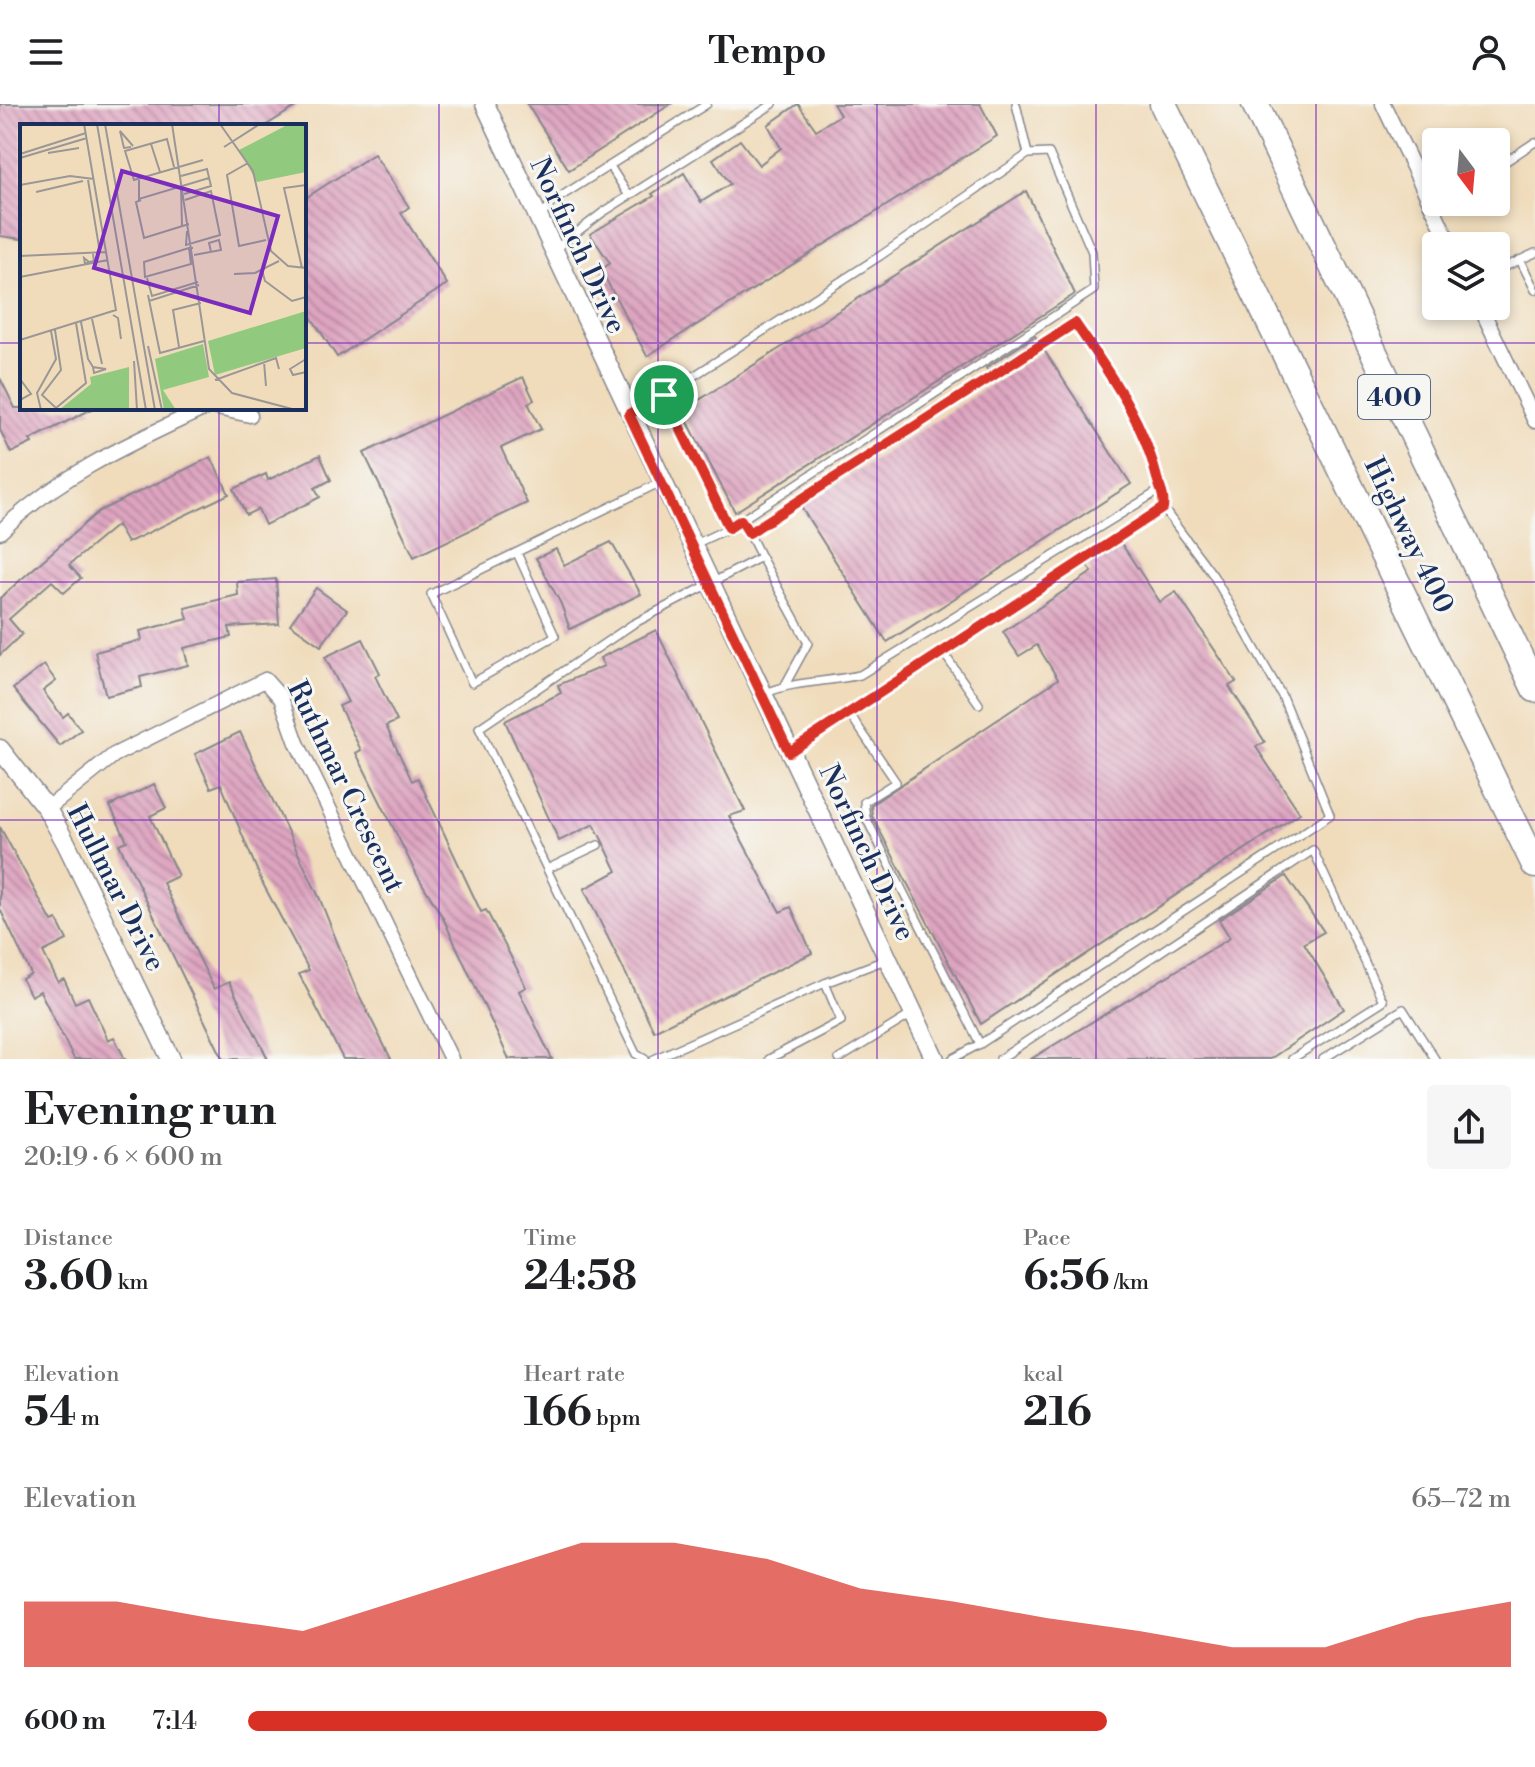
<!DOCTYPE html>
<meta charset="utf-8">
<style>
:root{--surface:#fff;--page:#f6f6f6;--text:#202124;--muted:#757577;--accent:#d93025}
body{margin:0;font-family:"Libre Bodoni",serif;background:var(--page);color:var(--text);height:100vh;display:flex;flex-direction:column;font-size:30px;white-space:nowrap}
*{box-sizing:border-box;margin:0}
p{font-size:26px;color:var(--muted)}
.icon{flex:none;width:44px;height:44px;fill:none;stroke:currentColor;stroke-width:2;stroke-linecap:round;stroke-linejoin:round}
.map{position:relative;height:955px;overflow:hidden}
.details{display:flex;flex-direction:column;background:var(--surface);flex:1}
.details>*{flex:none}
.needle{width:52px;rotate:164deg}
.fabs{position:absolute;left:1422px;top:24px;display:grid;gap:16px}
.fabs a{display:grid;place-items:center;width:88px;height:88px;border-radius:8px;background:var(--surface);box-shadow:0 4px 12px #0003;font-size:40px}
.pin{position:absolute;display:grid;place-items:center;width:68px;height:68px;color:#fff;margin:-34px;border:4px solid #fff;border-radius:50%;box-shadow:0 2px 8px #0007}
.round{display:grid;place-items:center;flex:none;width:84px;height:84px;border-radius:8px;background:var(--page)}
.head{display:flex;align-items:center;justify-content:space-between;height:136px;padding:0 24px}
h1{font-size:44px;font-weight:700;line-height:60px}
.metrics{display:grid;grid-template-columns:repeat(3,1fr);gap:12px;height:136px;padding:8px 24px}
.metrics div{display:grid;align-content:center}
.metrics b{font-size:40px;font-weight:700}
.metrics small{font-size:22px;font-weight:400}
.metrics p{font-size:22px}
.chart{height:224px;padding:16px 24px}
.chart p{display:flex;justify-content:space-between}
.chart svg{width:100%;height:144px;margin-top:8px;fill:var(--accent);opacity:.7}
ul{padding:0 24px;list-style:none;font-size:26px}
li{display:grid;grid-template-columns:128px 96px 1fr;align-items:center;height:60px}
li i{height:20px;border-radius:10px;background:var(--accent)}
header{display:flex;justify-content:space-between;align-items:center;height:104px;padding:0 24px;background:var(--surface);font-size:36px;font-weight:700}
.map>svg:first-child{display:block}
.building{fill:url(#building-back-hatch)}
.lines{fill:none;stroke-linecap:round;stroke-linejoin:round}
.service-casing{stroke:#86868c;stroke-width:10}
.minor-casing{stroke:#86868c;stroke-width:17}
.tertiary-casing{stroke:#86868c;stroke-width:21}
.motorway-casing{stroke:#86868c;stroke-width:29}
.service{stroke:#fff;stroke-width:7}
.minor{stroke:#fff;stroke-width:14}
.tertiary{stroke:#fff;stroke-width:18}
.motorway{stroke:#fff;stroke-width:26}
.route-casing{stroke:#fff;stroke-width:16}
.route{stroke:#d93025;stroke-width:10}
.grid{fill:none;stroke:#7b2cbf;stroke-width:2;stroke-opacity:0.55}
.labels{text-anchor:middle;stroke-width:6;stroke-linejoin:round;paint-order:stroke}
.shield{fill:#f6f6f2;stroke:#5d6b8a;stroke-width:2}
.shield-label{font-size:26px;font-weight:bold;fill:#1b2f5e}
.street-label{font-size:28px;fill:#1b2f5e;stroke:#f6f6f2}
.inset-road{fill:none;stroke:#9b9796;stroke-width:2}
.view{fill:#7b2cbf;fill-opacity:0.15;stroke:#7b2cbf;stroke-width:4}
.inset-edge{fill:none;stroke:#1b2f5e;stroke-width:4}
</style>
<header><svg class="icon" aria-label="menu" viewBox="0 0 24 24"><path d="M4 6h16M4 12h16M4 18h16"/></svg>Tempo<svg class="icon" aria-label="person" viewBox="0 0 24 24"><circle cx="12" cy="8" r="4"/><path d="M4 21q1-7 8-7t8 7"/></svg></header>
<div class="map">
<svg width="1535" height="955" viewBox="0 0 1535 955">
<defs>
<pattern id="building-back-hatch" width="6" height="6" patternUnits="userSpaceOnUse" patternTransform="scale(2)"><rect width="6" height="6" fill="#dea4c0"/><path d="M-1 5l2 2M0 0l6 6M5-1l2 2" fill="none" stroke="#b3869f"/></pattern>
</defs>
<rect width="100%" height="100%" fill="#f6f6f2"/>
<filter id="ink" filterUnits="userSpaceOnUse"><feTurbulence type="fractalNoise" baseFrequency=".0125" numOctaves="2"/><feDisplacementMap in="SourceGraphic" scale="16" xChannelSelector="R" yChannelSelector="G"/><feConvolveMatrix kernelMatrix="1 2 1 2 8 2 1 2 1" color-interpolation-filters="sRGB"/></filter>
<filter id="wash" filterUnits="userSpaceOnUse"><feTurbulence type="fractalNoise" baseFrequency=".006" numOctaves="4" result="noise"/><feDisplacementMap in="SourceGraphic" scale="32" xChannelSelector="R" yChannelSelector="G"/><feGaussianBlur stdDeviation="1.8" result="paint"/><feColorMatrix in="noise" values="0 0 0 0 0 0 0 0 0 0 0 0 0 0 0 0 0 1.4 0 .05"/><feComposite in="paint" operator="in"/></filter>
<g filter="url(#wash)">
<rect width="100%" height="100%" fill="#f0dcbb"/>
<g id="blocks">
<!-- building -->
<g class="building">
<polygon points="0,0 300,0 265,22 22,22 22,135 0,132"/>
<polygon points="527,0 671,0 569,66"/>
<polygon points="798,0 816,26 840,11 833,0 980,0 997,32 647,252 601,166 610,159 590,130 654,92 652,90 684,69 701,98 730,80 713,55 740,36 759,61 781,44 768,21"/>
<polygon points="374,50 409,103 401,109 447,180 337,253 304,202 304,95"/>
<polygon points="1026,87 1075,190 735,408 682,307"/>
<polygon points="1035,232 1037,236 988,267 986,264"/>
<polygon points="1044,246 1131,380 887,538 801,403"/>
<polygon points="523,273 534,296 528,299 541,325 501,344 527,399 414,453 364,349"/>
<polygon points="0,274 15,304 94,304 30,336 32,339 11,349 0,326"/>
<polygon points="320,351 331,376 315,384 320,393 265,421 258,405 246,411 234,385 266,370 268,376"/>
<polygon points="211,353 229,390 127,439 117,421 69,461 81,474 64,489 52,477 9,515 22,530 0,551 0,494 99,407"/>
<polygon points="611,438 641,490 570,525 561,500 536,454 556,445 564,461"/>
<polygon points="1121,439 1160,498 1176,488 1236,578 1229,582 1265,638 1256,643 1300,709 981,920 872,712 871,701 1058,575 1037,541 1019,552 1003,528 1092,468 1087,461"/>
<polygon points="276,475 279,520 229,523 231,533 184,544 188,561 140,573 142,583 106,592 95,548 142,536 140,527 188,515 185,504 238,491 237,478"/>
<polygon points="316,484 347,506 321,542 290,520"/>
<polygon points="656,526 745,707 729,712 780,808 791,803 812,849 654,927 584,785 617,767 603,738 594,720 559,737 505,617 561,589 558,581 604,562 600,554"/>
<polygon points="363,535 380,569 375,572 397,617 386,622 412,677 418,674 481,808 486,806 509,849 526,883 519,887 552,955 509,955 443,814 417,771 356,649 361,646 339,602 348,598 325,553"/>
<polygon points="44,561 56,577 43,587 63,613 68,609 81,626 60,642 13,585"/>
<polygon points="240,628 319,793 356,885 391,955 343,955 299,870 309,866 262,778 221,680 211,684 195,650"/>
<polygon points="154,680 166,704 150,712 178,772 163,779 214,885 229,878 268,955 223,955 119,740 127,737 110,702"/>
<polygon points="0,723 52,818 57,816 67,836 43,848 58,878 64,875 75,899 88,893 108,936 114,933 125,955 74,955 40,887 31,892 22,875 31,870 0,805"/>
<polygon points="1286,772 1324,828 1304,839 1344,905 1270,955 1031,955 1230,834 1219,816"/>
</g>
</g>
</g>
<g filter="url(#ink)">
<use href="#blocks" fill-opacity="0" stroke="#86868c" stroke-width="2"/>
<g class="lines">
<!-- service casing -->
<g class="service-casing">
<g id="service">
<polyline points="1016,0 1028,50"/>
<polyline points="610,62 629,92"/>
<polyline points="1496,64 1535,38"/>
<polyline points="1433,105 1443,98"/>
<polyline points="541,113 552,98 707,0"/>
<polyline points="555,145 602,109 773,0"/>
<polyline points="1520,156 1535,186"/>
<polyline points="1496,167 1535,149"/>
<polyline points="631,309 664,291"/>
<polyline points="693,441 729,424 664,291 880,152 1028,50 1049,49 1092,148 1094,186 729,424"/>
<polyline points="517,449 555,532 472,579 431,490 661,378"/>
<path d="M761,453L749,429L1075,219C1114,277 1143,316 1160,386"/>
<polyline points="943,548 979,600"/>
<path d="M766,589C794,577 829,578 860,571L1160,386L1165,394L1163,404"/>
<polyline points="849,609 896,678 864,698 866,714 980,940 952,955"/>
<polyline points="791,646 1163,404 1213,471 1282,592 1330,711 980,940"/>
<polyline points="547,765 598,741"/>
<polyline points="645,955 636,950 479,624 633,520 761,453 808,539 785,581"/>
<polyline points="654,955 825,879"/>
<polyline points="769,955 841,917 825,879 885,856"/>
<polyline points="839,955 912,910"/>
<polyline points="1000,955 1313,746 1383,897 1292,955"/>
<polyline points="1323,955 1403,905 1435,955"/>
</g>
</g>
<!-- minor casing -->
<g class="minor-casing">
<g id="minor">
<polyline points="1383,0 1451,142"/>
<polyline points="1480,202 1535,317"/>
<polyline points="217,304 250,311"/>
<path d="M0,428C60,370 131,339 205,304"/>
<polyline points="47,705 114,651 265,576 281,594 297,639 451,955"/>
</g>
</g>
<!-- tertiary casing -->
<g class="tertiary-casing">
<g id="tertiary">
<polyline points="485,0 935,955"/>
<polyline points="0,645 47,705 66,739 171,955"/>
</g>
</g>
<!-- motorway casing -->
<g class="motorway-casing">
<g id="motorway">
<polyline points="1163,0 1535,761"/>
<polyline points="1255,0 1535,585"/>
</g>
</g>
<!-- service -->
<use href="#service" class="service"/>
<!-- minor -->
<use href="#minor" class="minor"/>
<!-- tertiary -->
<use href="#tertiary" class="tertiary"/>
<!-- motorway -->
<use href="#motorway" class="motorway"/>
</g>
</g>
<g class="lines" filter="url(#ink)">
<!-- route casing -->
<g class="route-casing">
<path id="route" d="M1075,219C1109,269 1143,315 1157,374C1160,385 1165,392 1163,404L789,648L629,310L664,291L729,424L741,416L749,429Z"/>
</g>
<!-- route -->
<use href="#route" class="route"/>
</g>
<!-- grid -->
<path class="grid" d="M219,0V22M439,0V955M658,0V955M877,0V955M1096,0V955M1316,0V955M0,239H22M304,239H1535M219,304V955M0,478H1535M0,716H1535"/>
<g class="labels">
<!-- shield labels -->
<rect class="shield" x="1358" y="271" width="72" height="44" rx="6"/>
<g class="shield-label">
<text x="1394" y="302">400</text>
</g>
<!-- street labels -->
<g class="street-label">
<text transform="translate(579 141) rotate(65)" y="10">Norfinch Drive</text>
<text transform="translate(1410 431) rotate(64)" y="10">Highway 400</text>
<text transform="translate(347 682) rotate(64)" y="10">Ruthmar Crescent</text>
<text transform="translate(868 748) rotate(65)" y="10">Norfinch Drive</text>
<text transform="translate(117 783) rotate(63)" y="10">Hullmar Drive</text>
</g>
</g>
<!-- overview -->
<g transform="translate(20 20)">
<rect width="286" height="286" fill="#f0dcbb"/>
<path d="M183,220L189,253L143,266L156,286H144L135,235ZM109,243V286H39L71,260L70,253Z" fill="#91ca7e"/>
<path d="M269,0L284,1L286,48L237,58L219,26ZM286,187V224L195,251L188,217Z" fill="#91ca7e"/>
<path class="inset-road" d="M77,0L126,286M85,0L135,286M152,0L189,245L212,269L276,286M200,0L233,47L251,127L268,142L286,144M131,20L140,48M111,23L104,24L100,7L113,22M204,23L240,0M28,29L59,24M0,30L66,9M0,34L67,14M228,39L207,51L219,122L246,116M154,43L147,15L105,27L114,56L183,36M161,52L187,45L191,62L164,70M68,56L80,129M119,56V75L189,54M0,61L50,52L74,55M161,64L162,102M16,68L63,57M121,76L116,78L124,114L169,100M165,76L191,67L200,111L166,121L167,107M169,124L124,138L125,153L171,140L169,124H173M174,131L201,126L199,116L189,119L191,128M0,132L86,128M69,138L64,134L65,140L69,138L74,137L73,130M282,144L264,64L286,61M242,146L245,157L272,177L286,173M214,150L235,149L259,137M0,153L88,136M127,154L132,172L178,158M128,171L140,229L184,217M129,177L179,161M93,191L98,194L101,215M72,195L82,240M61,198L68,235L73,243L86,245L74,249L73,243M35,206L41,246L22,271L36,284L66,259L56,199M0,216L96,186L64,0M128,222L142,286M159,223L153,186L181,179M286,235L270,245L273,251L286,248M114,237L117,286M244,238L246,262M0,255L11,270L0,276M195,256L256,234L259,245M21,286L17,269L36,235L31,207"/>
<path class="view" d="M102,47L258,92L230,189L74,144Z"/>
<rect width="286" height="286" class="inset-edge"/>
</g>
</svg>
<div class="fabs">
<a><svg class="needle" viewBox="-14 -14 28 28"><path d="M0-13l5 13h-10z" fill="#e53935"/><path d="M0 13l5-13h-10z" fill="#757577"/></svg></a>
<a><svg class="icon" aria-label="layers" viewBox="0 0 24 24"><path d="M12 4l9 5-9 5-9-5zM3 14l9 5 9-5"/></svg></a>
</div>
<div class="pin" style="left:664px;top:291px;background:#1e9e55"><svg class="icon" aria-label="arrive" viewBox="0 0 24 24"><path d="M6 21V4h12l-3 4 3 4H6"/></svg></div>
</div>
<section class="details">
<div class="head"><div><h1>Evening run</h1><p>20:19 · 6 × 600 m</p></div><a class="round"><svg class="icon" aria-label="share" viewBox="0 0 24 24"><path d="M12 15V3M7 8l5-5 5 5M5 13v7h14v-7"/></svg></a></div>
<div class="metrics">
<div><p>Distance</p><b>3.60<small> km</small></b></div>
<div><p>Time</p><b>24:58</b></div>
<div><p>Pace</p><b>6:56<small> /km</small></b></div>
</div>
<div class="metrics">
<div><p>Elevation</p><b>54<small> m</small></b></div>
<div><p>Heart rate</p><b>166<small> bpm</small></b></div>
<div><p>kcal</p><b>216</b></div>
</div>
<div class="chart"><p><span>Elevation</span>65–72 m</p>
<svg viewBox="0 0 160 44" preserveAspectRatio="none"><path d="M0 44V24L10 24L20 29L30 33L40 24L50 15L60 6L70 6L80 11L90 20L100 24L110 29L120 33L130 38L140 38L150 29L160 24V44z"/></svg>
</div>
<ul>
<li><b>600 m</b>7:14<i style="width:68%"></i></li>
</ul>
</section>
